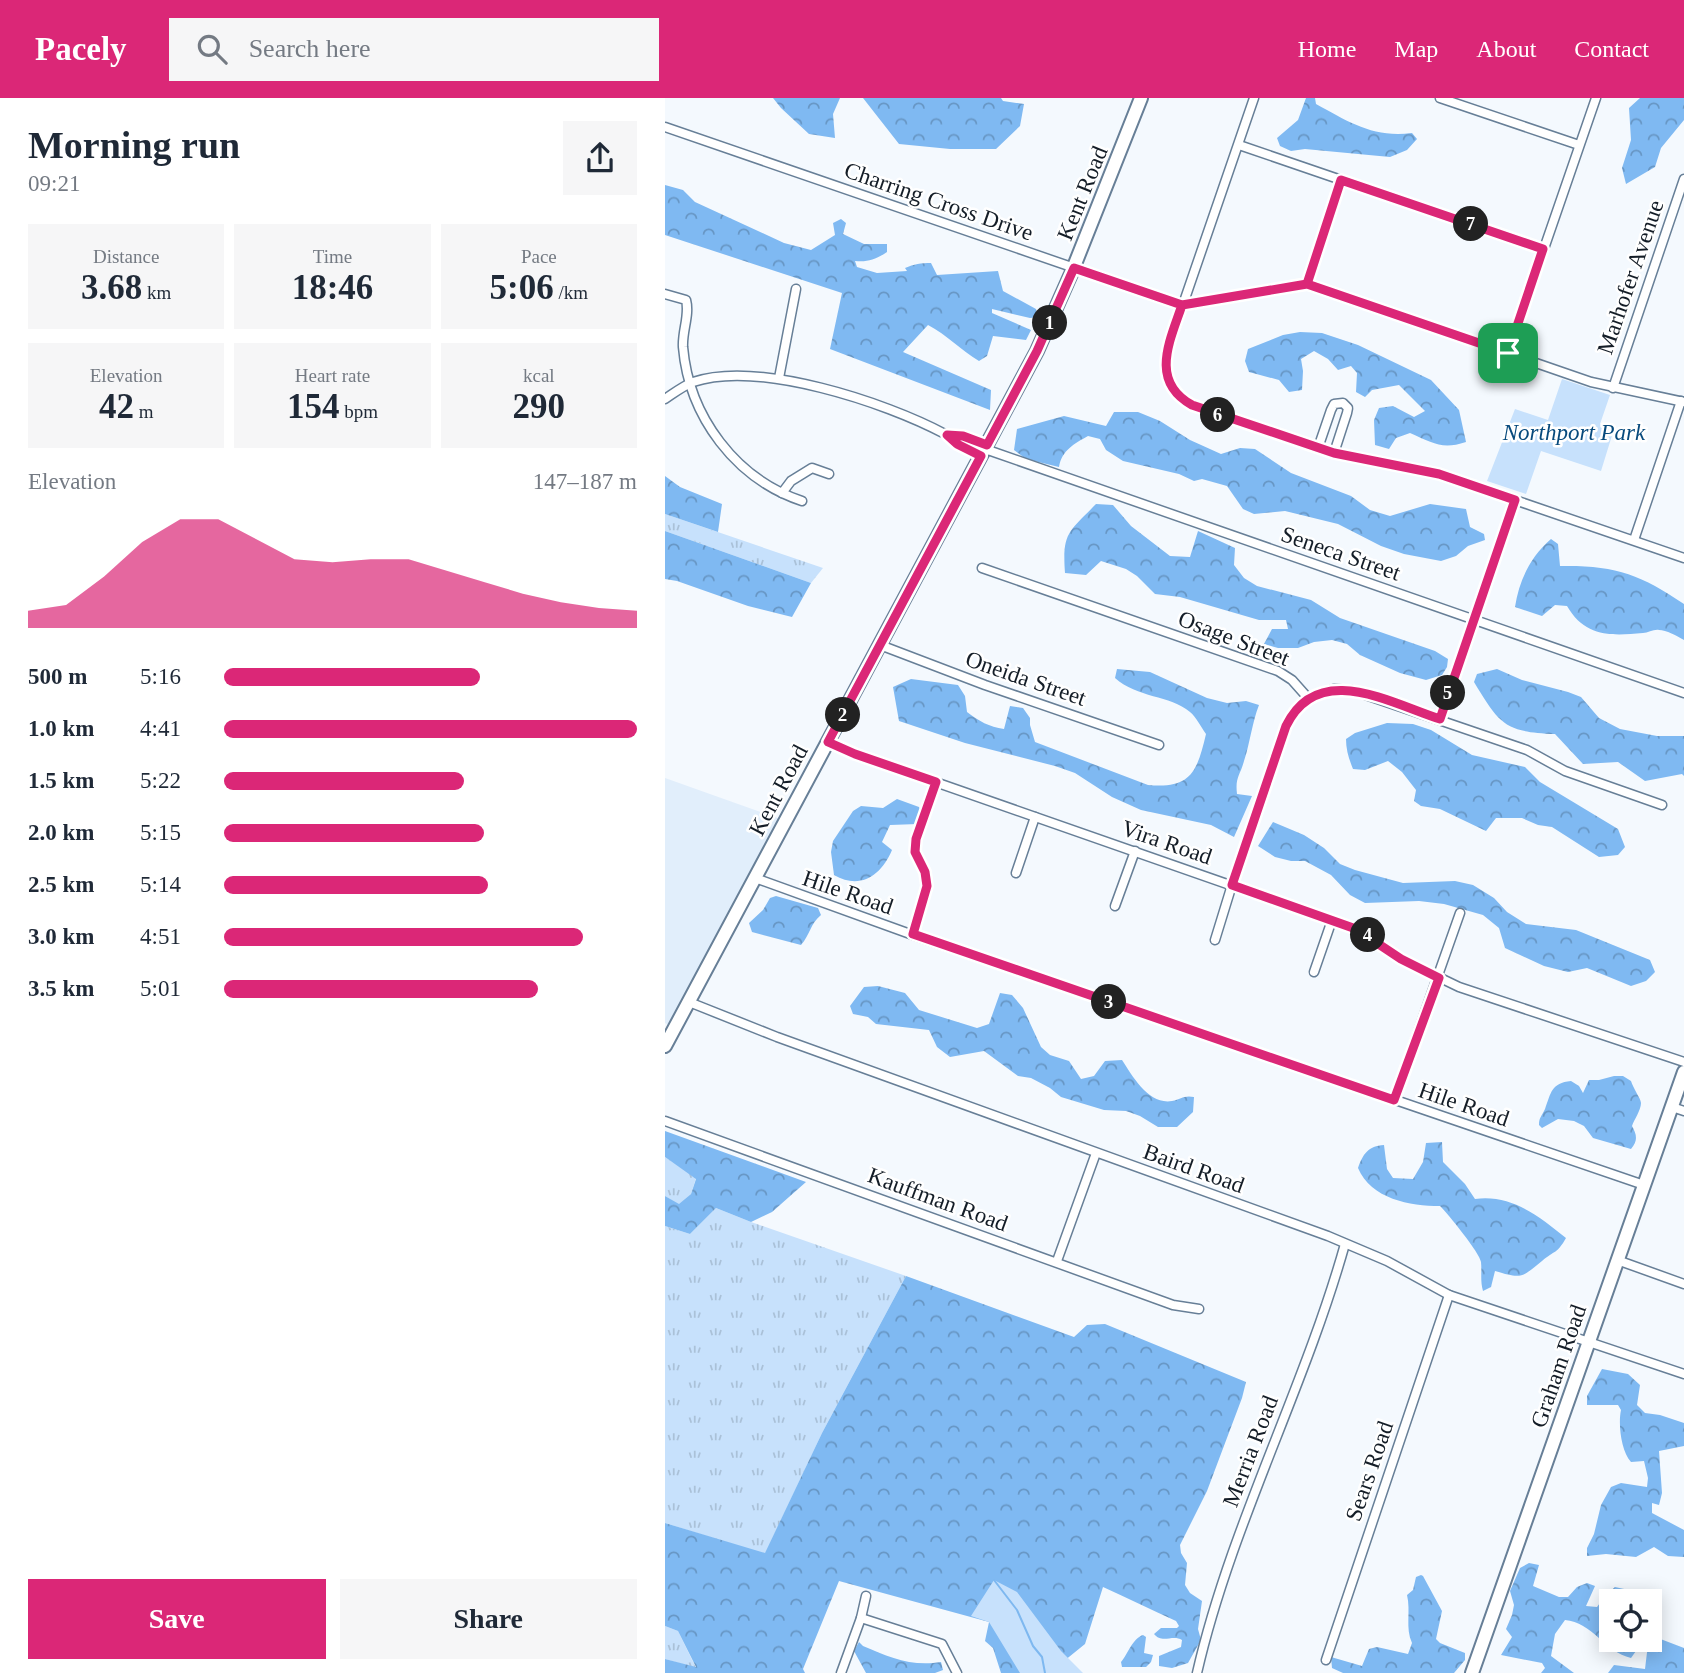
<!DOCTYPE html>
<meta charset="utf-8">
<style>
:root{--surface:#fff;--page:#f6f6f7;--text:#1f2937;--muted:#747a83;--accent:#db2777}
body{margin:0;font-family:Georgia,serif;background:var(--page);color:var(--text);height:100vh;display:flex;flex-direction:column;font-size:26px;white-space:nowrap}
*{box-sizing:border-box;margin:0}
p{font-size:23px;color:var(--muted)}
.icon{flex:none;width:38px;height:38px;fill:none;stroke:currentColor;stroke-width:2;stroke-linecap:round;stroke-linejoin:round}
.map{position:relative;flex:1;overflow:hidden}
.details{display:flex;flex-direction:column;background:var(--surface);width:665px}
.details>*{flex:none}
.fabs{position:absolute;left:934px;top:1491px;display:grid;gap:14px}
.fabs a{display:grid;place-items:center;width:63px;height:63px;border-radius:0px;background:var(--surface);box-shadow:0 4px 18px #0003;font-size:35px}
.pin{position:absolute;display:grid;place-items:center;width:60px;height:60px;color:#fff;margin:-30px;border-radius:14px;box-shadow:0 4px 10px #0006}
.km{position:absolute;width:35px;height:35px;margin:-18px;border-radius:50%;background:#222;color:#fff;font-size:19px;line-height:35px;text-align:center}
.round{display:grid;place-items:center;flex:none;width:74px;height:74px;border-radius:0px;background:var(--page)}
.head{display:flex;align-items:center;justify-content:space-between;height:119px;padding:0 28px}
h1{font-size:38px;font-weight:700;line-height:52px}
.figures{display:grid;grid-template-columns:repeat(3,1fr);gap:10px;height:119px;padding:7px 28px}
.figures div{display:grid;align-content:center;border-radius:0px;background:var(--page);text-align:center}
.figures b{font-size:35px;font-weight:700}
.figures small{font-size:19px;font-weight:400}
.figures p{font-size:19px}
.chart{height:196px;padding:14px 28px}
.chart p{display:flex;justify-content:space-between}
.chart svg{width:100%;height:126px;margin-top:7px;fill:var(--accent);opacity:.7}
.button{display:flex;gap:14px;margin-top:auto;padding:14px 28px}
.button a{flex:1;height:80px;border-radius:0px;background:var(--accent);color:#fff;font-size:28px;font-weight:700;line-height:80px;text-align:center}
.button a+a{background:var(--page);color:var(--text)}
ul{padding:0 28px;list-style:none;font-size:23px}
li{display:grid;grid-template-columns:112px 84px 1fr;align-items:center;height:52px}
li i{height:18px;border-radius:9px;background:var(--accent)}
header{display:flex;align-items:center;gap:42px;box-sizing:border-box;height:98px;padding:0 35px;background:var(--accent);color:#fff}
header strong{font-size:33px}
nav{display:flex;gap:38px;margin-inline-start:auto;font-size:24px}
.search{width:490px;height:63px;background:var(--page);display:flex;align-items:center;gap:18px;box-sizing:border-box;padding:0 24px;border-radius:0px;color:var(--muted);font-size:26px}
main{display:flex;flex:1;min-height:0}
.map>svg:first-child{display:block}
.built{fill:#e1eefb}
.grass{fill:url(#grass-tufts)}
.forest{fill:url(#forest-crowns)}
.green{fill:#c7e1fc}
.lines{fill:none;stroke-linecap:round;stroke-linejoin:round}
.stream{stroke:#7eb8f0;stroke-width:2}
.minor-casing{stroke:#677f97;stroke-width:11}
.secondary-casing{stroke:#677f97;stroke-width:16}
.primary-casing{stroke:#677f97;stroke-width:16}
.minor{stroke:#fff;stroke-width:8}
.secondary{stroke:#fff;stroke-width:12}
.primary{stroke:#fff;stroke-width:12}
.route-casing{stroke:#fff;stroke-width:14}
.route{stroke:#db2777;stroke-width:9}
.labels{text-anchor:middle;stroke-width:5;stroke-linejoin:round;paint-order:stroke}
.street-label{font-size:23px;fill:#141d27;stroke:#fff}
.park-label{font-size:23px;font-style:italic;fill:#074a7d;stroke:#fff}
</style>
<header>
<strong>Pacely</strong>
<div class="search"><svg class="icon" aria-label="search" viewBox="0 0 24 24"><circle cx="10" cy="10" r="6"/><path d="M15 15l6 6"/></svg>Search here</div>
<nav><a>Home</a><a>Map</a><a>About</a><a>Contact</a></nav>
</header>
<main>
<section class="details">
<div class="head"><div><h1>Morning run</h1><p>09:21</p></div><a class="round"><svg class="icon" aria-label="share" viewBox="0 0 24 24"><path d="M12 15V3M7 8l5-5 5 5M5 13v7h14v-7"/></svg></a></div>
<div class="figures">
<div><p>Distance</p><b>3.68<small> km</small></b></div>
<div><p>Time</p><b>18:46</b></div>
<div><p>Pace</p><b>5:06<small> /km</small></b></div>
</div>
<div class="figures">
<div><p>Elevation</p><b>42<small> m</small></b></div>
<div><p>Heart rate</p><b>154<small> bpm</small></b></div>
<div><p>kcal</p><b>290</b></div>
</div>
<div class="chart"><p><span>Elevation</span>147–187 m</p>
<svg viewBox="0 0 160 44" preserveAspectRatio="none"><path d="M0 44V38L10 36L20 26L30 14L40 6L50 6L60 13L70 20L80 21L90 20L100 20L110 24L120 28L130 32L140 35L150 37L160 38V44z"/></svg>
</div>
<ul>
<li><b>500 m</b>5:16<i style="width:62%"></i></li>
<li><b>1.0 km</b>4:41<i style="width:100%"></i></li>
<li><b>1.5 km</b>5:22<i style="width:58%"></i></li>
<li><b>2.0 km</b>5:15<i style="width:63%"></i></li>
<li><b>2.5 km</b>5:14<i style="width:64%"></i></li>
<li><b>3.0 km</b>4:51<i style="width:87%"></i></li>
<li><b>3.5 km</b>5:01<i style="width:76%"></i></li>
</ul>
<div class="button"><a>Save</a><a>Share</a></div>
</section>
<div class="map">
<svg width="1019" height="1575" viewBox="0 0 1019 1575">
<defs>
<pattern id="grass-tufts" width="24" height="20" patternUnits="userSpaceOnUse" patternTransform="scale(1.75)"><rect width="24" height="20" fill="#c7e1fc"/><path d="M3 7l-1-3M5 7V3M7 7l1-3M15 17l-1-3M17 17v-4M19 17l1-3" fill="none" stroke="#aac1d8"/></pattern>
<pattern id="forest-crowns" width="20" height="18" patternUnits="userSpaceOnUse" patternTransform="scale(1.75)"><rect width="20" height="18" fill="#7fb9f2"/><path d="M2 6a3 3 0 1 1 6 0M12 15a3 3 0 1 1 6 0" fill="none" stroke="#6796c4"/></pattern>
</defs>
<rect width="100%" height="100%" fill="#f4f9fe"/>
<!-- built -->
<polygon class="built" points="0,680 121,723 9,930 0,925"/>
<!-- grass -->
<g class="grass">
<polygon points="0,416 158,470 146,485 0,433"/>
<polygon points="0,1059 31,1080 26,1096 14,1107 0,1098"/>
<polygon points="51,1110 86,1124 241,1178 157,1335 100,1456 0,1425 0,1128 25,1136"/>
<polygon points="0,1528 13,1533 31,1570 0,1561"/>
</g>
<!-- forest -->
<g class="forest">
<polygon points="108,0 175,0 168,16 170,40 144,36 116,10"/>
<polygon points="198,0 336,0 338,3 359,6 355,28 331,51 285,51 234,46"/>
<path d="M641,0H650L651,6C684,24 708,40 747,35L752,41L742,52L725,59L640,51L626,53L615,48L612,40L633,22Z"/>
<polygon points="975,0 1019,0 1019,22 996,50 990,69 961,86 957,70 966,42 964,10"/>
<path d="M0,87L18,92L30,104L119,145L146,152L170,137L168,125L176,121L181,125L178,136L199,146H222V154C210,162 203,164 190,163L192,169L212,175L242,173L240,170C249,166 256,165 266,165L272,177L333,173L338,193L371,211L373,219L365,220L327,211V215L366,232L361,242L328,238L322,258L314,263C296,252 282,237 263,227L238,254L326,292L325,312L165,251L177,195L0,137Z"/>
<path d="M635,234L657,235L693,247L766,282L794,312L801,344C777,352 768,345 745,335L731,340L724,351L710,347L709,322L714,310L728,308L749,319L760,313L734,287L707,292L700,299L691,294L692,275L686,268L673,272L663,261L649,253L636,261L638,273L637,292L624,294L614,282L584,274L580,263L583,251L618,237Z"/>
<path d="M449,314H473L495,323L525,342L556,356L575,350L590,351L626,375L686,398L705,412L725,418L765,406L801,411L805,429L819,436L820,442L803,448L791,458L776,463L739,456L716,448L673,426L620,413L589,416L578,411L562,388L537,381L529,383L514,376L458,363L441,352L435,341L423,338C409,346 397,352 394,369L361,361L349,352L352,331L399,318L441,328Z"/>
<polygon points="0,378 15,389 57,406 53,434 0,416"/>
<path d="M431,406L448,407L466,428L505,458L525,459L533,433L570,450L569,467L579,480L592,488L646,502L675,520L770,553L783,561L782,569L777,577L761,582L735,575L695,557L682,546L667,542L649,544L633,550H613L599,546L607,531H623L621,522H594L515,499L490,496L472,478L461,471L436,463L421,477L400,475C397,434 404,434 431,406Z"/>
<polygon points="0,433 146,485 127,519 83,508 12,483 0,481"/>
<path d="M886,441L893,446L895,468C949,467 975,476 1019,506V542C1012,538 1001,532 994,532C989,531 983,535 978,535C945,538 920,539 902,508L890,507L877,518L850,509C854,483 865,459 886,441Z"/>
<path d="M452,571L485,574L542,600L562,605L581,603L594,607C587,625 585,645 579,663C575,678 570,679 572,696L587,698L569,739L546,727L476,712L447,699L410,675L390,668L300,645L234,623L228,589L246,581L293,587L300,598L302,614C314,623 324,629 339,631L345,608L358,610L365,620V627L370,644L483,687C526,691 532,674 541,636C536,629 531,619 525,614C505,597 472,600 450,580Z"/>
<path d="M832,571L857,582L903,594L916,599L934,620L955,631L992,638H1019V678L1017,676L980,683L953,664L918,666L890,636C840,634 835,627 809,584L812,576Z"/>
<path d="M722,625L748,626L766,632L807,657L860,669L875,684L953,731L960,749L953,757L934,759L887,729L873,727L857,720H831L821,733L775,711L756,708L749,703L751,692L737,674L723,663L700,672L688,671C684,661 681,652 681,641L690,635Z"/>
<path d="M232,701L254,709L257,715L253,726L225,727L217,744L227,752C216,778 195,792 169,777L166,754L168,743L188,713L196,708L218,710Z"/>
<polygon points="608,724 639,737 659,750 675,766 690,772 738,785 790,783 808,787 829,800 842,814 861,826 911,832 985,862 990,874 981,883 966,888 922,870 903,874 879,868 840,850 834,830 818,817 779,806 754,803 700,805 685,797 666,777 640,763 626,763 610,759 593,748"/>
<path d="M111,798L153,810L156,817C145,826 145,837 136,847L87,834L84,825L98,812L105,800Z"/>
<path d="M213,888L240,895L254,912L312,930L324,926L335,895L347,897L358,910L376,949L385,957L404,963L416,981L429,978L440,963L457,962C468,979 484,1007 507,1003C516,1001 519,997 529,999L528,1014L512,1029H493L475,1018L461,1013L439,1012L396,999L385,990L366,980L353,978L319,953L285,959L272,949L264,932L211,926L203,919L188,916L185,908L199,889Z"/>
<path d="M949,978H958L966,983C968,990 976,1001 976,1005C976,1012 969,1022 967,1028C972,1037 973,1043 966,1051L928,1040L919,1028L909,1023L893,1021L877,1030L874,1027C874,1019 877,1018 880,1011C886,995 886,985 906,983L914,988L918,995L924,982H934Z"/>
<polygon points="0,1033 141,1084 107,1114 86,1124 51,1110 25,1136 0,1128 0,1098 14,1106 26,1096 31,1081 0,1059"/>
<path d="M777,1044L778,1064L800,1086L810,1101C846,1096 874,1118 901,1140C892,1156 890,1152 877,1163C856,1180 857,1181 830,1173L826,1189L818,1193C815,1183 817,1174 816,1164C815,1155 783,1116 775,1108C745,1108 706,1101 693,1070C698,1056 703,1048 719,1047L722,1071L728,1080L748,1081L758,1064L761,1045Z"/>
<path d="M241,1178L409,1239L422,1227L440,1226L581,1284L577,1300L542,1393L515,1447L516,1455L522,1465L520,1487L525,1495L537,1503L533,1531L536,1542L523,1565L507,1570L494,1568V1558L516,1549L517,1542C508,1536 497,1546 489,1536L496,1530H512L514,1528L511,1523C486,1512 463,1500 438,1489L420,1546L399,1563L405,1575H336L328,1550L320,1543L324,1524L174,1483L138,1571L140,1575H0V1561L31,1569L13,1533L0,1528V1425L100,1455L157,1335Z"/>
<path d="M937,1271L963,1276L975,1287L972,1307L980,1315L995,1317L1019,1325V1348L994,1353L997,1395L994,1407L987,1405V1415L1019,1432V1459L1003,1458L989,1449L971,1459L941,1456L922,1458V1450L929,1436L936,1407L946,1389L956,1385L982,1389L983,1380L979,1363L966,1364C956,1353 953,1326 956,1312L953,1307H922V1298Z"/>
<path d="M864,1465L874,1467L868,1488L894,1499H903L912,1489L922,1485L930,1488L921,1508L932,1509L940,1498L950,1489L959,1491L963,1495L960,1503H947V1542H985V1537L1019,1550V1575H943L949,1567L980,1571L983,1546L973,1545L971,1553L966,1560C940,1554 927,1524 900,1522L890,1536L886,1558L909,1575H876L880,1570L877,1565L836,1557L847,1539L841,1531L847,1517L849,1507L845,1493L855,1470Z"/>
<path d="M756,1477L758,1478L777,1513L771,1541L775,1545L800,1555V1562L789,1575H678L667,1570L666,1559L697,1568L704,1551L712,1549L743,1556L747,1545C740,1530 746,1513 742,1497L748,1492L751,1479Z"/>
<path d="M478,1537L481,1539L479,1555L488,1557L486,1564L481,1569H457L456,1564C463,1556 467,1541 478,1537Z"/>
<path d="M194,1544L198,1548C224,1559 246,1569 276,1564L278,1572L270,1575H201L189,1553Z"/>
</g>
<!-- green -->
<g class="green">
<polygon points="897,281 945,297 935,326 949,331 936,373 876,353 861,396 822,383 850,311 883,322"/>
<polygon points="329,1482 352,1494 396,1553 418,1575 355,1575 324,1524 306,1518"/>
</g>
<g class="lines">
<!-- stream -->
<polyline class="stream" points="329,1482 352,1512 368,1548 377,1559 380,1575"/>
<!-- minor casing -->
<g class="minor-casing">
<g id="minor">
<path d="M589,0L502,253C498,276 506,295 527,307L669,355L774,376L1019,460"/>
<polyline points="775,0 914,47"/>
<polyline points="0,29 517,207 642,186 926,284 1019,304"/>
<polyline points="574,47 878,151"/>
<polyline points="642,186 676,82"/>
<path d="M0,196L21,202C25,217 17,233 18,249C24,319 71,381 137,403"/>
<polyline points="843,255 931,0"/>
<polyline points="114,280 131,191"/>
<polyline points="948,290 1019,81"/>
<path d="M0,301C9,295 18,288 28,284C93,262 220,304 280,336C284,339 288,343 292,346C300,350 309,354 316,358"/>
<polyline points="282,337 298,338 322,347"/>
<polyline points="653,350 666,312 669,306 678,305 683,310 682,315 669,355"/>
<polyline points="320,351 1019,595"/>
<polyline points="117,395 126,383 147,370 164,376"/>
<polyline points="969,442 1016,303"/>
<polyline points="317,470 613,573 627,582 643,600"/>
<polyline points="215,547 320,587 494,647"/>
<polyline points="775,621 850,402"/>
<polyline points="163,644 190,656 691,831 736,861 794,889 1019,964"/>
<polyline points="351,775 370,719"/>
<polyline points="90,780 248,837 979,1087"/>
<polyline points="450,808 470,753"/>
<polyline points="248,837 262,788 260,774 250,754 251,741 271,684"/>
<polyline points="550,842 574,764 621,628 626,618 643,600 669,591 686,592 862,652 900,673 997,707"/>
<polyline points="649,874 667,822"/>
<polyline points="24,904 112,939 663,1138 722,1163 784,1197 1019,1276"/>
<polyline points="729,1002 795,815"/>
<polyline points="1007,1009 1019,1013"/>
<polyline points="0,1023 508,1207 534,1211"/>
<polyline points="952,1162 1019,1186"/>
<polyline points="392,1163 431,1055"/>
<polyline points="196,1520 201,1498"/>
<polyline points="661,1562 784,1197"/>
<polyline points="176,1575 196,1520 277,1546 292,1575"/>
<path d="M532,1575C566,1427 639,1292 680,1146"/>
</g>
</g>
<!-- secondary casing -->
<g class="secondary-casing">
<polyline id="secondary" points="807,1575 1019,974"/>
</g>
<!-- primary casing -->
<g class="primary-casing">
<polyline id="primary" points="0,948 372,253 406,176 476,0"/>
</g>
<!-- minor -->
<use href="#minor" class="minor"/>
<!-- secondary -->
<use href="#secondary" class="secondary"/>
<!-- primary -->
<use href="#primary" class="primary"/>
</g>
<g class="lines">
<!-- route casing -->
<g class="route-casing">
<path id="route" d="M843,255L642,186L517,207L409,170L372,253L322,347L298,338L282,337L292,346L316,358L163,644L190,656L271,684L251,741L250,754L260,774L262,788L248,836L729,1002L774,880L736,861L691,831L567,787L621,628C653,562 725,605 775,621L850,402L774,376L669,355L527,307C484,283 505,243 517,207L642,186L676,82L878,151L843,255"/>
</g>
<!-- route -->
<use href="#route" class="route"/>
</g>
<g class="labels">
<!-- street labels -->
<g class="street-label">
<text transform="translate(417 95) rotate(-68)" y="8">Kent Road</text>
<text transform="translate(274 103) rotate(19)" y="8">Charring Cross Drive</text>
<text transform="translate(965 179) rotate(-71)" y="8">Marhofer Avenue</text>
<text transform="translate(676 455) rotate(19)" y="8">Seneca Street</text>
<text transform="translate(569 540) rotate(21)" y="8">Osage Street</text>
<text transform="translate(361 580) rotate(19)" y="8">Oneida Street</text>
<text transform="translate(113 692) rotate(-62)" y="8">Kent Road</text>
<text transform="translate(502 744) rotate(19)" y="8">Vira Road</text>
<text transform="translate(183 794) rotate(19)" y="8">Hile Road</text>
<text transform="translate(799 1006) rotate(19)" y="8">Hile Road</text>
<text transform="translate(529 1070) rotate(20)" y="8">Baird Road</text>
<text transform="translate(273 1101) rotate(20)" y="8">Kauffman Road</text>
<text transform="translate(893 1268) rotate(-71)" y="8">Graham Road</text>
<text transform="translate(585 1353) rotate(-69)" y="8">Merria Road</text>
<text transform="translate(704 1373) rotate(-71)" y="8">Sears Road</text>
</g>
<!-- park labels -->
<g class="park-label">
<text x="909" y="342">Northport Park</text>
</g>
</g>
</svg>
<div class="fabs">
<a><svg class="icon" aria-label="locate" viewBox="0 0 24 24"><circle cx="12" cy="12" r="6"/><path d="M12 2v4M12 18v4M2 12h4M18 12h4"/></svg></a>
</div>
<div class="pin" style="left:843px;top:255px;background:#1e9e55"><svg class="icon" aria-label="arrive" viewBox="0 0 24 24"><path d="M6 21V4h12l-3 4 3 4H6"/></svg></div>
<b class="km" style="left:385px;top:225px">1</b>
<b class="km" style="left:178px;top:617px">2</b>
<b class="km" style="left:444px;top:904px">3</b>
<b class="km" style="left:703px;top:837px">4</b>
<b class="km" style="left:783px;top:595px">5</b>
<b class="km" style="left:553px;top:317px">6</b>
<b class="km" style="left:806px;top:126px">7</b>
</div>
</main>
